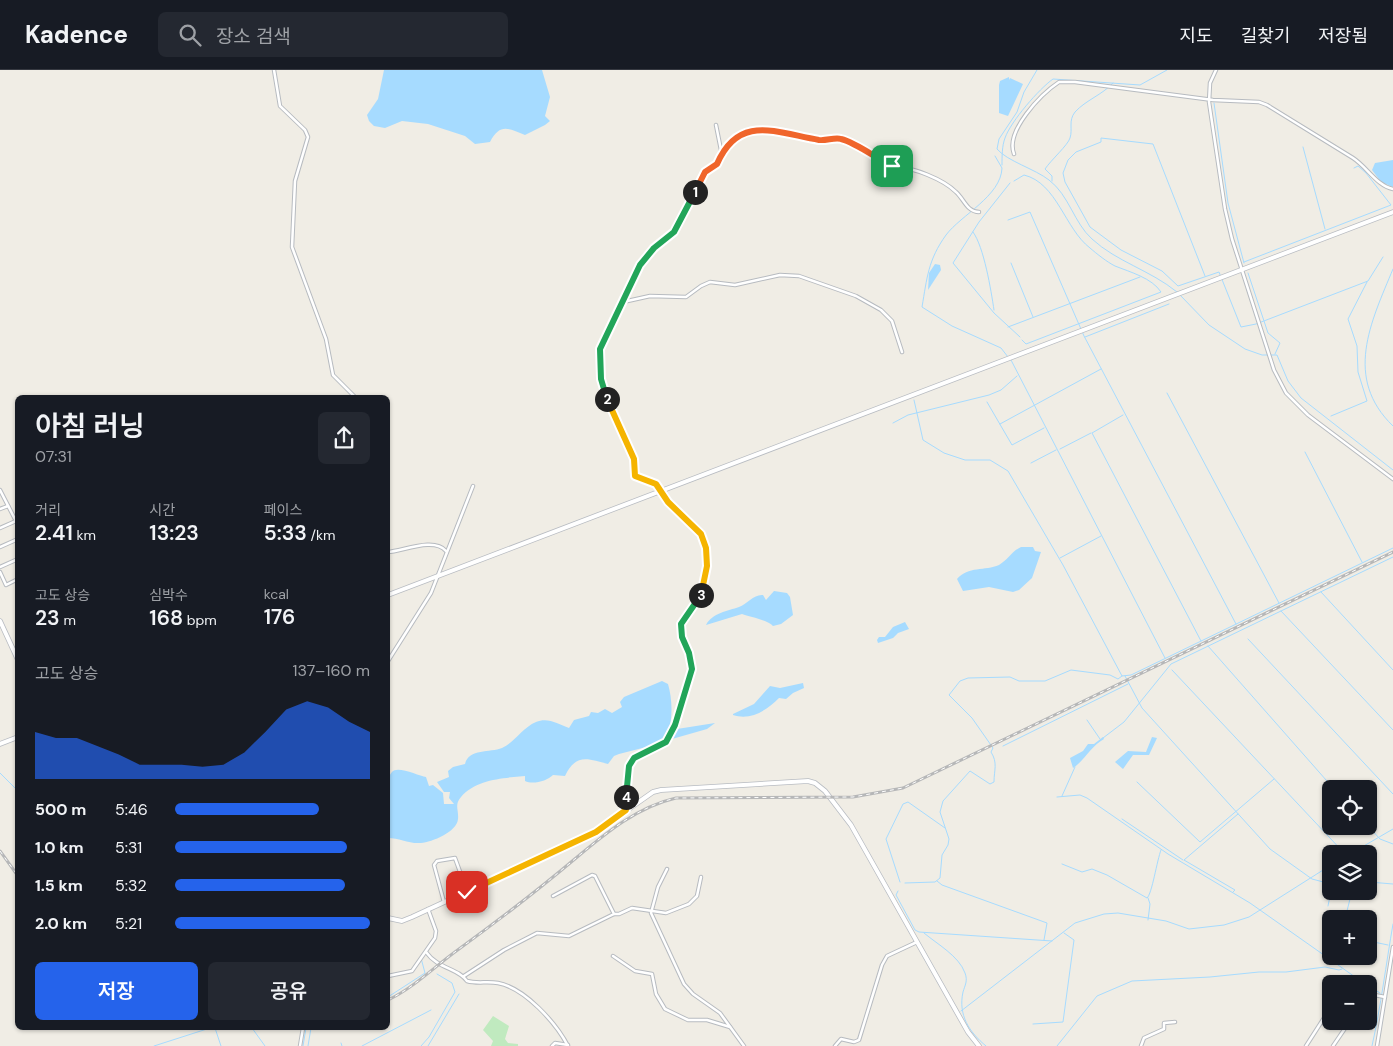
<!DOCTYPE html>
<html lang="ko">
<meta charset="utf-8">
<style>
:root{--surface:#171b24;--page:#242831;--text:#f1f3f6;--muted:#9ea1a6;--line:#363941;--accent:#2563eb}
body{margin:0;font-family:"DM Sans","Noto Sans KR",sans-serif;background:var(--page);color:var(--text);height:100vh;display:flex;flex-direction:column;font-size:19px;white-space:nowrap}
*{box-sizing:border-box;margin:0}
p{font-size:16px;color:var(--muted)}
.icon{flex:none;width:28px;height:28px;fill:none;stroke:currentColor;stroke-width:2;stroke-linecap:round;stroke-linejoin:round}
.map{position:relative;flex:1;overflow:hidden}
.details{position:absolute;left:15px;top:325px;width:375px;height:635px;display:flex;flex-direction:column;background:var(--surface);border-radius:8px;box-shadow:0 1px 4px #0004}
.details>*{flex:none}
.controls{position:absolute;left:1322px;top:710px;display:grid;gap:10px}
.controls a{display:grid;place-items:center;width:55px;height:55px;border-radius:8px;background:var(--surface);box-shadow:0 1px 4px #0004;font-size:25px}
.pin{position:absolute;display:grid;place-items:center;width:42px;height:42px;color:#fff;margin:-21px;border-radius:10px;box-shadow:0 2px 8px #0006}
.km{position:absolute;width:25px;height:25px;margin:-12px;border-radius:50%;background:#222;color:#fff;font-size:14px;line-height:25px;text-align:center}
.round{display:grid;place-items:center;flex:none;width:52px;height:52px;border-radius:8px;background:var(--page)}
.overview{display:flex;align-items:center;justify-content:space-between;height:85px;padding:0 20px}
h1{font-size:28px;font-weight:600;line-height:38px}
.metrics{display:grid;grid-template-columns:repeat(3,1fr);gap:8px;height:85px;padding:5px 20px}
.metrics div{display:grid;align-content:center}
.metrics b{font-size:21px;font-weight:600}
.metrics small{font-size:14px;font-weight:400}
.metrics p{font-size:14px}
.chart{height:140px;padding:10px 20px}
.chart p{display:flex;justify-content:space-between}
.chart svg{width:100%;height:90px;margin-top:5px;fill:var(--accent);opacity:.7}
.cta{display:flex;gap:10px;margin-top:auto;padding:10px 20px}
.cta a{flex:1;height:58px;border-radius:8px;background:var(--accent);color:#fff;font-size:20px;font-weight:600;line-height:58px;text-align:center}
.cta a+a{background:var(--page);color:var(--text)}
ul{padding:0 20px;list-style:none;font-size:16px}
li{display:grid;grid-template-columns:80px 60px 1fr;align-items:center;height:38px}
li i{height:12px;border-radius:6px;background:var(--accent)}
header{display:flex;align-items:center;gap:30px;box-sizing:border-box;height:70px;padding:0 25px;background:var(--surface);border-bottom:1px solid var(--line)}
header strong{font-size:24px}
nav{display:flex;gap:28px;margin-inline-start:auto;font-size:18px}
.search{width:350px;height:45px;background:var(--page);display:flex;align-items:center;gap:12px;box-sizing:border-box;padding:0 18px;border-radius:8px;color:var(--muted);font-size:19px}
.map>svg:first-child{display:block}
.green{fill:#c0eabf}
.water{fill:#a6dbff}
.lines{fill:none;stroke-linecap:round;stroke-linejoin:round}
.stream{stroke:#a6dbff;stroke-width:1}
.street-casing{stroke:#b7bbc0;stroke-width:4.5}
.secondary-casing{stroke:#b8bcc2;stroke-width:5.5}
.street{stroke:#fff;stroke-width:2.5}
.secondary{stroke:#fff;stroke-width:4}
.rail-casing{stroke:#b6b7b8;stroke-width:3}
.rail{stroke:#fff;stroke-width:1;stroke-dasharray:4;stroke-linecap:butt}
.split-1-casing{stroke:#fff;stroke-width:10}
.split-2-casing{stroke:#fff;stroke-width:10}
.split-3-casing{stroke:#fff;stroke-width:10}
.split-4-casing{stroke:#fff;stroke-width:10}
.split-5-casing{stroke:#fff;stroke-width:10}
.split-1{stroke:#f0652b;stroke-width:6}
.split-2{stroke:#22a559;stroke-width:6}
.split-3{stroke:#f5b400;stroke-width:6}
.split-4{stroke:#22a559;stroke-width:6}
.split-5{stroke:#f5b400;stroke-width:6}
</style>
<header>
<strong>Kadence</strong>
<div class="search"><svg class="icon" aria-label="search" viewBox="0 0 24 24"><circle cx="10" cy="10" r="6"/><path d="M15 15l6 6"/></svg>장소 검색</div>
<nav><a>지도</a><a>길찾기</a><a>저장됨</a></nav>
</header>
<div class="map">
<svg width="1393" height="976" viewBox="0 0 1393 976">
<rect width="100%" height="100%" fill="#f0ede5"/>
<!-- green -->
<polygon class="green" points="493,946 509,956 505,969 508,973 518,974 518,976 491,976 493,971 483,960"/>
<!-- water -->
<g class="water">
<path d="M384,0H542L550,27L545,46L550,51L545,55L525,65C508,58 500,53 490,72L475,74L465,66L428,54L402,51L385,58L374,56L369,51L367,45L378,29Z"/>
<polygon points="1009,7 1009,10 1010,8 1023,14 1008,46 999,43 999,15 1000,11"/>
<polygon points="1393,90 1393,117 1381,112 1372,100 1375,93"/>
<polygon points="935,194 940,195 941,200 928,220 929,203"/>
<path d="M1021,477H1033L1035,481L1041,482L1032,508L1019,520L1013,522L989,517L963,521L957,509C968,496 985,501 999,495C1008,490 1012,481 1021,477Z"/>
<path d="M774,521L787,523L790,527L793,545L781,554L773,556C768,550 750,547 742,544L706,555C712,543 728,541 739,537C747,534 754,524 763,525L766,530Z"/>
<polygon points="905,552 909,559 898,563 893,568 878,573 877,570 879,567 885,567 893,557"/>
<path d="M662,611L668,614C673,631 674,659 662,673L619,684L614,686L608,694C588,689 576,683 565,706L553,705C547,711 533,715 525,711V706C504,708 476,709 461,727C454,735 459,740 458,749C457,762 432,772 421,773C409,774 399,768 388,768V709C389,707 390,704 392,702C397,695 419,706 426,707L429,716L433,715L443,723L444,734H454L449,728L450,722H444L437,712L449,707L448,701L453,697L465,694C469,678 490,683 502,678C515,672 522,658 536,652C548,647 558,654 569,658L574,650L589,646L591,642L598,643L605,639L612,643L622,637L620,632L624,627Z"/>
<path d="M803,613L804,618L793,623L786,629L779,628C767,640 751,651 733,645V644L754,634L770,616L780,618Z"/>
<polygon points="715,653 707,659 672,669 677,659"/>
<path d="M1103,667L1104,669C1091,676 1084,691 1073,698L1070,688L1083,681L1088,674H1094Z"/>
<polygon points="1152,667 1157,668 1149,685 1133,685 1123,699 1115,692 1128,681 1146,682"/>
</g>
<g class="lines">
<!-- stream -->
<g class="stream">
<path d="M1037,0L1024,22L1017,42L999,69L997,79C1007,91 1035,99 1049,110C1069,125 1074,153 1092,169C1117,192 1150,200 1177,222"/>
<polyline points="1214,33 1228,133 1244,193"/>
<polyline points="1303,77 1325,159"/>
<path d="M995,86L1002,98C1001,126 961,145 946,165C928,190 927,208 922,237L952,256L1001,278L1008,287"/>
<path d="M1002,95C1002,86 1002,76 1005,68C1011,51 1039,19 1053,9L1140,15L1167,0"/>
<path d="M1014,111L1024,105C1057,113 1065,159 1090,178C1097,184 1107,192 1115,196C1130,202 1152,208 1161,222L1026,274L1022,270"/>
<path d="M1052,111V106L1045,99C1051,90 1068,75 1070,68C1073,59 1068,51 1075,42C1086,30 1102,25 1113,13"/>
<polyline points="1010,113 979,152 953,193 994,243 1020,267"/>
<polyline points="1008,150 1030,142 1084,266 1236,554"/>
<path d="M973,162C984,177 991,220 994,240"/>
<polyline points="1244,192 1391,135 1366,103 1358,96 1354,98"/>
<polyline points="1011,193 1033,247"/>
<path d="M1393,199C1371,252 1343,308 1393,356"/>
<polyline points="1248,203 1268,263 1280,273 1275,284"/>
<polyline points="1205,206 1153,74 1101,68 1101,72 1076,82 1068,90 1063,103 1065,112 1090,157 1121,180 1162,201 1178,216 1219,202 1241,257 1256,254 1368,211 1383,187"/>
<polyline points="1180,225 1209,255 1245,279 1262,285 1277,285 1288,311 1301,328 1393,400"/>
<polyline points="1008,257 1140,207"/>
<polyline points="1085,267 1169,234"/>
<polyline points="1011,290 1165,588"/>
<polyline points="1167,323 1279,533"/>
<polyline points="914,330 923,370 944,383 965,390 990,390 1008,401 1063,495 1122,606 1131,605 1393,478"/>
<polyline points="987,332 1012,375 1044,358"/>
<polyline points="1123,345 1092,363 1201,571"/>
<polyline points="1331,346 1367,331 1358,302 1357,276 1348,249 1367,212"/>
<polyline points="893,353 908,345 989,325 1001,320 1017,306"/>
<polyline points="1000,354 1101,299"/>
<polyline points="1060,379 1091,363"/>
<polyline points="1305,382 1362,492"/>
<polyline points="1031,393 1056,380"/>
<polyline points="1060,488 1101,466"/>
<polyline points="1321,522 1393,600"/>
<polyline points="1281,541 1393,660"/>
<polyline points="1248,569 1393,724"/>
<polyline points="1208,576 1334,719"/>
<polyline points="1172,600 1345,784"/>
<polyline points="1125,606 1142,638 1270,779 1312,809 1331,814"/>
<polyline points="1087,650 1100,669"/>
<polyline points="1103,668 1124,652 1171,594 1393,487"/>
<polyline points="1003,676 1128,614"/>
<polyline points="0,703 18,721"/>
<polyline points="1137,712 1200,772 1274,709"/>
<polyline points="1062,726 1075,697"/>
<polyline points="1057,727 1080,725 1087,728 1168,784 1250,833 1365,914"/>
<polyline points="1122,749 1183,790"/>
<polyline points="1368,756 1380,769 1393,774"/>
<polyline points="1350,784 1393,759"/>
<path d="M1062,794L1082,802L1092,799L1107,805L1147,828C1152,824 1157,790 1161,780"/>
<polyline points="937,811 942,815 1047,853 1044,870"/>
<polyline points="900,812 886,769 903,734 908,732 945,758"/>
<polyline points="1369,812 1393,814"/>
<path d="M905,813L935,812L940,808L942,785L948,775L949,769L940,742L943,731L970,701L990,714L994,712C994,700 998,693 991,682L993,678L972,648L949,625L960,611L968,608L1010,607L1019,611H1045L1071,600L1110,605L1118,609L1122,606"/>
<polyline points="898,821 896,825 915,860 919,862 1052,871"/>
<polyline points="1233,822 1235,820 1184,790 1238,744"/>
<polyline points="1148,828 1150,834 1148,850"/>
<polyline points="1328,836 1331,821"/>
<polyline points="1345,849 1352,821"/>
<path d="M924,863C937,874 959,886 965,903C968,911 965,915 963,922C958,945 969,962 986,976"/>
<polyline points="1369,871 1388,875"/>
<polyline points="1369,916 1380,923"/>
<polyline points="388,927 425,903 421,888"/>
<polyline points="961,941 1075,853 1104,844 1118,843 1166,851 1189,859 1224,855 1249,847 1331,795"/>
<polyline points="1033,954 1063,952 1074,870 1064,863"/>
<polyline points="215,958 221,976"/>
<polyline points="252,958 265,976"/>
<polyline points="341,973 342,976"/>
<polyline points="154,976 210,958"/>
<polyline points="303,976 306,958"/>
<polyline points="308,976 311,958"/>
<polyline points="362,976 431,940"/>
<polyline points="421,976 429,967 455,922 452,913 437,904"/>
<polyline points="428,976 459,924"/>
<polyline points="1057,976 1097,926 1132,911 1210,907 1259,902 1286,902 1325,897 1339,900 1342,899"/>
<path d="M1372,976C1381,936 1386,894 1393,854"/>
</g>
<!-- street casing -->
<g class="street-casing">
<g id="street">
<polyline points="274,0 280,36 305,60 308,67 295,111 292,177 326,269 333,305 356,328"/>
<polyline points="1216,0 1210,13 1209,32 1225,139 1232,169 1274,300 1286,323 1308,345 1393,409"/>
<path d="M721,83L735,68L749,62L760,60L789,62L821,71L841,68L895,98C912,96 944,110 956,122C964,129 967,142 979,142"/>
<path d="M1014,84C1005,61 1041,24 1059,12H1075L1213,30L1259,32L1267,35L1353,88C1367,97 1377,116 1393,119"/>
<polyline points="623,232 650,226 686,227 701,216 710,212 735,215 780,205 799,206 856,226 881,240 892,251 902,282"/>
<polyline points="0,420 18,455"/>
<polyline points="0,439 8,436"/>
<polyline points="0,458 16,451"/>
<polyline points="0,477 18,469"/>
<path d="M388,482C403,481 434,467 446,481"/>
<polyline points="0,497 18,489"/>
<polyline points="0,502 6,515 18,509"/>
<polyline points="388,591 431,523 473,416"/>
<path d="M626,740C626,718 623,689 648,681C657,678 665,676 670,667C673,661 692,598 692,594C690,579 680,569 681,554L698,531L703,519L707,496L703,468L698,459L668,432L656,415L635,406L634,389L619,359L601,309V279L641,195L654,178L674,162L705,102L717,94L721,80L716,55"/>
<polyline points="667,799 658,817 651,843 684,914 693,924 720,943 744,976"/>
<polyline points="444,832 434,795 437,791 455,788 467,821"/>
<polyline points="614,844 619,844 632,838 666,843 689,834 697,826 701,807"/>
<path d="M426,882C438,899 458,898 467,911C477,914 487,911 498,913C525,918 556,953 568,976"/>
<polyline points="613,886 635,901 652,904 656,924 665,939 688,950 707,950 730,957"/>
<polyline points="388,906 412,901 435,868 436,861 428,839"/>
<polyline points="464,906 504,880 537,863 569,866 614,844 595,806 592,805 553,826"/>
<polyline points="1369,924 1385,927"/>
<polyline points="300,976 303,958"/>
<polyline points="552,976 555,973 568,975"/>
<polyline points="835,976 841,969 854,972 859,970 882,895 887,886 917,872"/>
<polyline points="1141,976 1144,968 1164,959 1164,953 1175,952"/>
<polyline points="1306,976 1331,937"/>
<polyline points="1333,976 1350,951"/>
<polyline points="1377,976 1393,877"/>
</g>
</g>
<!-- secondary casing -->
<g class="secondary-casing">
<g id="secondary">
<polyline points="388,525 1393,142"/>
<polyline points="0,551 18,590"/>
<polyline points="0,674 18,667"/>
<polyline points="388,848 402,851 412,847 596,762 653,722 661,720 808,711 815,713 825,721 851,755 968,962 979,976"/>
</g>
</g>
<!-- street -->
<use href="#street" class="street"/>
<!-- secondary -->
<use href="#secondary" class="secondary"/>
<!-- rail casing -->
<g class="rail-casing">
<g id="rail">
<polyline points="0,781 18,806"/>
<path d="M388,930C415,917 435,896 459,879C499,850 538,820 576,788C606,763 637,737 676,728L853,727L903,718L1393,482"/>
</g>
</g>
<!-- rail -->
<use href="#rail" class="rail"/>
</g>
<g class="lines">
<!-- split-1 casing -->
<g class="split-1-casing">
<path id="split-1" d="M695,122L705,102L717,94C739,43 777,63 819,70C826,71 835,67 841,69C857,73 877,89 892,96"/>
</g>
<!-- split-2 casing -->
<g class="split-2-casing">
<polyline id="split-2" points="607,329 601,309 600,279 640,195 654,178 674,162 695,122"/>
</g>
<!-- split-3 casing -->
<g class="split-3-casing">
<polyline id="split-3" points="607,329 634,389 635,406 656,414 668,432 701,464 706,478 707,496 701,525"/>
</g>
<!-- split-4 casing -->
<g class="split-4-casing">
<polyline id="split-4" points="626,727 629,696 634,688 666,672 675,655 692,599 689,583 682,567 681,554 701,525"/>
</g>
<!-- split-5 casing -->
<g class="split-5-casing">
<polyline id="split-5" points="467,822 596,762 626,740 626,727"/>
</g>
<!-- split-1 -->
<use href="#split-1" class="split-1"/>
<!-- split-2 -->
<use href="#split-2" class="split-2"/>
<!-- split-3 -->
<use href="#split-3" class="split-3"/>
<!-- split-4 -->
<use href="#split-4" class="split-4"/>
<!-- split-5 -->
<use href="#split-5" class="split-5"/>
</g>
</svg>
<div class="controls">
<a><svg class="icon" aria-label="locate" viewBox="0 0 24 24"><circle cx="12" cy="12" r="6"/><path d="M12 2v4M12 18v4M2 12h4M18 12h4"/></svg></a>
<a><svg class="icon" aria-label="layers" viewBox="0 0 24 24"><path d="M12 4l9 5-9 5-9-5zM3 14l9 5 9-5"/></svg></a>
<a>+</a>
<a>−</a>
</div>
<div class="pin" style="left:892px;top:96px;background:#1e9e55"><svg class="icon" aria-label="arrive" viewBox="0 0 24 24"><path d="M6 21V4h12l-3 4 3 4H6"/></svg></div>
<div class="pin" style="left:467px;top:822px;background:#d93025"><svg class="icon" aria-label="check" viewBox="0 0 24 24"><path d="M5 12l5 5 9-10"/></svg></div>
<b class="km" style="left:695px;top:122px">1</b>
<b class="km" style="left:607px;top:329px">2</b>
<b class="km" style="left:701px;top:525px">3</b>
<b class="km" style="left:626px;top:727px">4</b>
<section class="details">
<div class="overview"><div><h1>아침 러닝</h1><p>07:31</p></div><a class="round"><svg class="icon" aria-label="share" viewBox="0 0 24 24"><path d="M12 15V3M7 8l5-5 5 5M5 13v7h14v-7"/></svg></a></div>
<div class="metrics">
<div><p>거리</p><b>2.41<small> km</small></b></div>
<div><p>시간</p><b>13:23</b></div>
<div><p>페이스</p><b>5:33<small> /km</small></b></div>
</div>
<div class="metrics">
<div><p>고도 상승</p><b>23<small> m</small></b></div>
<div><p>심박수</p><b>168<small> bpm</small></b></div>
<div><p>kcal</p><b>176</b></div>
</div>
<div class="chart"><p><span>고도 상승</span>137–160 m</p>
<svg viewBox="0 0 160 44" preserveAspectRatio="none"><path d="M0 44V21L10 24L20 24L30 28L40 32L50 37L60 37L70 37L80 38L90 37L100 31L110 21L120 10L130 6L140 9L150 16L160 21V44z"/></svg>
</div>
<ul>
<li><b>500 m</b>5:46<i style="width:74%"></i></li>
<li><b>1.0 km</b>5:31<i style="width:88%"></i></li>
<li><b>1.5 km</b>5:32<i style="width:87%"></i></li>
<li><b>2.0 km</b>5:21<i style="width:100%"></i></li>
</ul>
<div class="cta"><a>저장</a><a>공유</a></div>
</section>
</div>
